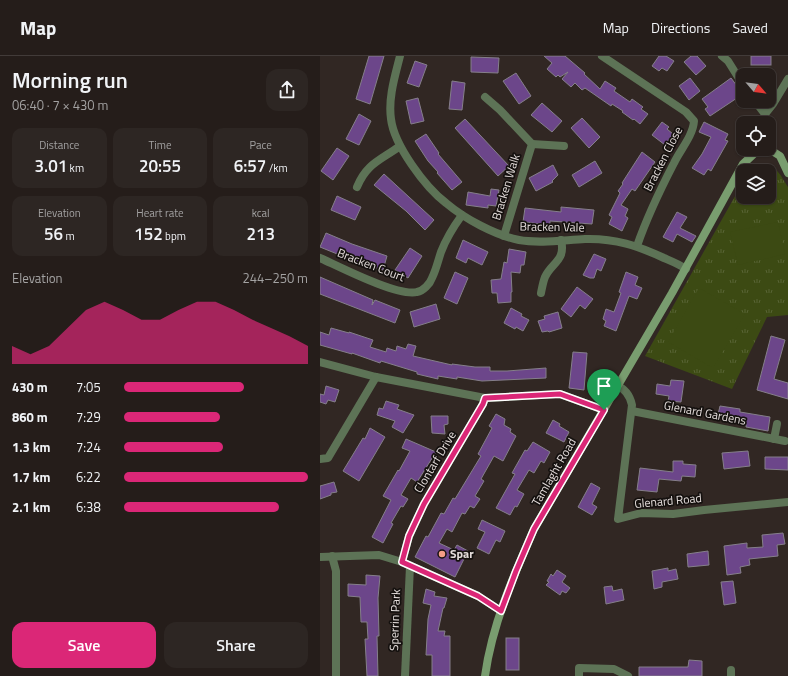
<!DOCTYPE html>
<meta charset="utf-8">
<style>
:root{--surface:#251d1a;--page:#2d2623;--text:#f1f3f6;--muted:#a3a2a2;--line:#423b39;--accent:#db2777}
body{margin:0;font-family:"Titillium Web",sans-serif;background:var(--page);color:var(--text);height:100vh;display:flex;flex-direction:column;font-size:15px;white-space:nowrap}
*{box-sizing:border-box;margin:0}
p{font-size:13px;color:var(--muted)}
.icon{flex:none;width:22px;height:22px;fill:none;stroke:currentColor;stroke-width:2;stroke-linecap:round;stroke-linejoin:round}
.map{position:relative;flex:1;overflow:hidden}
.drawer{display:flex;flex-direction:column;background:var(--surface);width:320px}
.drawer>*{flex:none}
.needle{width:26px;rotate:118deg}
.fabs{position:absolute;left:416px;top:12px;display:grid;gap:8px}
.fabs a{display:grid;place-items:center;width:40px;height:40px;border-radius:8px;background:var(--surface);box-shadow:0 1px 3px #0004,0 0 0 1px var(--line);font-size:20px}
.pin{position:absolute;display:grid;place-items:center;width:34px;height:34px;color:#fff;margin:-41px -17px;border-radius:50% 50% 50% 0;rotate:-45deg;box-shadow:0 0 4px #0007}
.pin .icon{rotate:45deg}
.round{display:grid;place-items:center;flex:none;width:42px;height:42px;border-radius:12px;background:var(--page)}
.summary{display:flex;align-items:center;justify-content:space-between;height:68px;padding:0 12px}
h1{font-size:22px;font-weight:600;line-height:30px}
.figures{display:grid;grid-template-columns:repeat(3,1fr);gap:6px;height:68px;padding:4px 12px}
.figures div{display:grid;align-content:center;border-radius:10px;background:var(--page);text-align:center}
.figures b{font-size:17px;font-weight:600}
.figures small{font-size:11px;font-weight:400}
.figures p{font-size:11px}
.chart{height:112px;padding:8px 12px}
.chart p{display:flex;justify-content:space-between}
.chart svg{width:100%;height:72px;margin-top:4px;fill:var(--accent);opacity:.7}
.button{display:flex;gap:8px;margin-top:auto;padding:8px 12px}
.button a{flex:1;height:46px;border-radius:12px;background:var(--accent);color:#fff;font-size:16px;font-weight:600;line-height:46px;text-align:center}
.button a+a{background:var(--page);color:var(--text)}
ul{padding:0 12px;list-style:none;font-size:13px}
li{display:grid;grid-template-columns:64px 48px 1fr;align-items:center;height:30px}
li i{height:10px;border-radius:5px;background:var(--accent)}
header{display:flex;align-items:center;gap:24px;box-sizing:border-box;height:56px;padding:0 20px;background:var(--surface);border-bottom:1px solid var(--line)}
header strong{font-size:19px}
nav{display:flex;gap:22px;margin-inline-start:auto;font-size:14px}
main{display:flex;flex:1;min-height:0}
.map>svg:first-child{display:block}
.park{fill:url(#park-tufts)}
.garden{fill:#3c4a13}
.building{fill:#6c468a;stroke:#857f8a}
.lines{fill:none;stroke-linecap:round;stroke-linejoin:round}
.street{stroke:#5d7356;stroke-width:8}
.secondary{stroke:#799d6f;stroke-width:8}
.route-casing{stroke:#fff;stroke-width:8}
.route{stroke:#db2777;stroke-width:5}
.poi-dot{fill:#f49e86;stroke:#15110f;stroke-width:1.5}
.labels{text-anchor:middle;stroke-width:3.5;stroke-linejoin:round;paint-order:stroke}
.street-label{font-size:12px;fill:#e4dddb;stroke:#15110f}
.poi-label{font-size:12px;font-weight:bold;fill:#e4dddb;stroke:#15110f;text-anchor:start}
</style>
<header>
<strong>Map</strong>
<nav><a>Map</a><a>Directions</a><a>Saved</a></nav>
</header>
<main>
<section class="drawer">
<div class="summary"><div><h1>Morning run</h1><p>06:40 · 7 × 430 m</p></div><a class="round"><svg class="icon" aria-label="share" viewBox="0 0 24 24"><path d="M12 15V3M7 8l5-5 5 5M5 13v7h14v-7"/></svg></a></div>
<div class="figures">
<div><p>Distance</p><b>3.01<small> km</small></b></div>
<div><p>Time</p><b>20:55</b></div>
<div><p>Pace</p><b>6:57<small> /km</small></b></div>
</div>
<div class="figures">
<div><p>Elevation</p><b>56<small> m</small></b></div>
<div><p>Heart rate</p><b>152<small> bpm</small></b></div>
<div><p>kcal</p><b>213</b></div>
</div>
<div class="chart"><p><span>Elevation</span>244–250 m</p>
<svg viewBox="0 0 160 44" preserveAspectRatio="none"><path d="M0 44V33L10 38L20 33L30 22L40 11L50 6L60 11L70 17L80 17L90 11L100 6L110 6L120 11L130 17L140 22L150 27L160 33V44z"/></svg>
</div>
<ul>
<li><b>430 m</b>7:05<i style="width:65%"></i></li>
<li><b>860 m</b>7:29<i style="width:52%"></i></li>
<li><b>1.3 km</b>7:24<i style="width:54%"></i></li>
<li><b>1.7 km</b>6:22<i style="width:100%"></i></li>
<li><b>2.1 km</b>6:38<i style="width:84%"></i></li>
</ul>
<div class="button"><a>Save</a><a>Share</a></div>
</section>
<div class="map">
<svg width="468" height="620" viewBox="0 0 468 620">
<defs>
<pattern id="park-tufts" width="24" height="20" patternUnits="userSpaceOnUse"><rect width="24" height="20" fill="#3c4a13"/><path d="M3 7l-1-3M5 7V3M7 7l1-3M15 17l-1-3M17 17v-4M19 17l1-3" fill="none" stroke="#586435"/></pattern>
</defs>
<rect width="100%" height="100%" fill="#312723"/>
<!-- park -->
<path class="park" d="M435,108C457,110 456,112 468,131V259L447,261L412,333L325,300L423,126V141H449V115H429Z"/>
<!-- garden -->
<g class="garden">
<polygon points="458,166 465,198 418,209 410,176"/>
<polygon points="379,232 425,258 393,312 348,286"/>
</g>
<!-- building -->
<g class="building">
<polygon points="49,0 64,0 50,48 36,43"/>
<polygon points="224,0 245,0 265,17 264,18 280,33 285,25 296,32 294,35 310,46 312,43 323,51 321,53 328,58 320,68 314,63 313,64 302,56 303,55 292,48 291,50 265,32 262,34 255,27 251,31 242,23 248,16 240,21 238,19 236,21 227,13 232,7"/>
<polygon points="339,0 346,0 354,5 347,15 342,12 339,15 332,10"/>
<polygon points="371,0 377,0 386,10 376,19 364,6"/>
<rect x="431" y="0" width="20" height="9"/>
<polygon points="151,1 179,2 178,17 151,16"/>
<polygon points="95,5 107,9 99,31 87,27"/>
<polygon points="196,17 211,40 199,48 183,25"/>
<polygon points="370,22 380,35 369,44 359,30"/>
<polygon points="411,22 423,38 390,60 385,53 388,51 382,43"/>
<polygon points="132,25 145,27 142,54 129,53"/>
<polygon points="98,42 104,65 91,68 86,45"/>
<polygon points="222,47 242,65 232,76 211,59"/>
<polygon points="39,58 51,65 39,89 26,83"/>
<polygon points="262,62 280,81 269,92 251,72"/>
<polygon points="145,63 189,110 178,120 135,72"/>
<polygon points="342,66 349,71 347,73 353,78 345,89 332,79"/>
<polygon points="384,66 408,78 405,84 408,85 391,115 388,113 384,119 372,112 382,98 391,81 379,76"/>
<polygon points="106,78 119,97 118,98 142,126 132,134 117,117 118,116 108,105 95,85"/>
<polygon points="17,92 29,100 13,124 1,115"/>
<polygon points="322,96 335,106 315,135 312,133 301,149 308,153 305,160 308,162 302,175 289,168 292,161 289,159 300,137 298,135 303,128 302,127"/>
<polygon points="275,105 282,117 259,131 252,119"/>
<polygon points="233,109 238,119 232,125 233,126 216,135 209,122"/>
<polygon points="64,118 114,164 105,174 86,155 54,129"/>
<polygon points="171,133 179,134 176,150 168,149 168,152 146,149 148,136 170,140"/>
<polygon points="17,140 41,151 35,164 11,154"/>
<polygon points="241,151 274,154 272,168 230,165 230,169 203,166 205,152 241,156"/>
<polygon points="357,156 367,161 360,172 376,180 372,186 357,178 353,186 343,181"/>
<polygon points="6,177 32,188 67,200 63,214 37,206 0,191"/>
<polygon points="143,184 168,196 162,209 148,202 146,207 136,202"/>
<polygon points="90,192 102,200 88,222 75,214"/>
<polygon points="189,193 206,196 204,209 201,209 200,217 191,216 192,236 191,236 191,246 178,247 177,237 172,237 171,224 181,223 184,206 187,207"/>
<polygon points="274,198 286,203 281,215 277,213 274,222 270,222 263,219"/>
<polygon points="135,216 148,222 137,248 124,242"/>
<polygon points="306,216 318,221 315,229 322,232 317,243 309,240 296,275 284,270 286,265 283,263 286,253 294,256 301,237 299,236"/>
<polygon points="0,221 53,244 52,249 55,244 80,254 75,267 0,238"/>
<polygon points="257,231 273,243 265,253 260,249 251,261 241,253"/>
<polygon points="116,248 120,263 94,271 90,256"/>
<polygon points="191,252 202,258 201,260 209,264 203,275 196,271 195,273 184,267"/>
<polygon points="238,256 242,272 229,276 228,275 222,276 218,265 225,263 224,260"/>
<polygon points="11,272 29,277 29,276 53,284 50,291 66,296 67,292 76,295 77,290 86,293 88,288 96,290 93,300 132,309 132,308 155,311 170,311 170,315 187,315 226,312 226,322 162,325 137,321 137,323 118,320 118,323 97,318 97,316 61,305 60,307 32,297 32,298 0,289 0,276 9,279"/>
<polygon points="451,280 465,284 454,323 468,327 468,343 437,334"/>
<polygon points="253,296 267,297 264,334 249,332"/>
<polygon points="351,324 364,325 361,346 348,345 349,340 336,338 337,328 350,330"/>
<polygon points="6,330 19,334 15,346 8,344 6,348 0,346 0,338 4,339"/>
<polygon points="66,345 79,349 77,353 94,359 83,377 72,371 75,365 57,359 59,352 63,353"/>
<polygon points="400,350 420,353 420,356 450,361 448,375 426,371 426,368 397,363"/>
<polygon points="176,358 185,363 184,369 191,373 190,376 196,380 183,405 174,400 161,423 164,425 155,440 160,443 154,452 150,450 145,458 142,457 132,476 127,473 119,487 134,494 137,489 148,495 135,521 95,501 106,480 108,481 121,457 124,458 133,442 135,443 161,400 158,398 172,372 169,370"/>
<polygon points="111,360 128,360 128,368 124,369 125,378 112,377"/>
<polygon points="233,364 240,368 239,370 249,376 244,386 226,377"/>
<polygon points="50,372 65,381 39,425 23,415 43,382 45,383"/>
<polygon points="86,383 116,396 97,426 91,422 81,439 88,443 83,451 81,450 71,467 73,468 63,487 52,481 71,444 63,440 78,414 79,415 90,395 82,392"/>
<polygon points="213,386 230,396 224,407 221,405 214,417 209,414 197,434 204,438 197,451 195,450 190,459 176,452 195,418 192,417 205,394 207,395"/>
<polygon points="428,395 430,410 404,413 402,397"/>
<polygon points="445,401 468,401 468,414 445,413"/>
<polygon points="353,405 363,405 363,408 376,409 375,421 362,420 361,425 339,423 337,436 317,434 320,412 353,416"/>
<polygon points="14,426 17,436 11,437 11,439 0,443 0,430"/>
<polygon points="271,427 280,432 272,448 277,451 272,459 258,451"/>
<polygon points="162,464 185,475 180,486 176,484 169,498 157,492 165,476 158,473"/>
<polygon points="463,477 465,488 457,489 458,500 429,503 430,509 420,511 421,517 407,519 404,490 427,487 427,492 443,491 442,479"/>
<polygon points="388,495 389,509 368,511 367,498"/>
<polygon points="348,512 348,515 356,513 358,523 342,526 342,531 334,533 332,515"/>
<polygon points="237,514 246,520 242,526 250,532 246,537 242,535 240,539 226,529 229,526 227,525 231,518 233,520"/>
<polygon points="46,519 60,520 58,542 59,580 57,580 58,620 47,620 45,583 48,583 47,566 41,566 40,541 28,540 28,528 46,529"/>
<polygon points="413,525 416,547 404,549 401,526"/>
<polygon points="292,530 293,535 302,533 304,544 286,548 284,531"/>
<polygon points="106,533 115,536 114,540 127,542 124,552 123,552 118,575 125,575 124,580 130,580 130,620 112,620 112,599 106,599 108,563 111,549 103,547"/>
<rect x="186" y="582" width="13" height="32"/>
<polygon points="369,604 382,605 382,620 319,620 319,611 368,611"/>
</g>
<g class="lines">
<!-- street -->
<g class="street">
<path d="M80,0C75,20 68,42 71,63C74,89 105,131 126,147C145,163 175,179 199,184C220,188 244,184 265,183C295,182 318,190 344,202C351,205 359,208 366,213"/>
<path d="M282,0L366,56L374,65C373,80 360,94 354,107C340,134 327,161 317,190"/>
<polyline points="402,0 408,5 423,29"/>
<polyline points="165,41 180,54 212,88 184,180"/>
<polyline points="435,45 445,58"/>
<polyline points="445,67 445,58 453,48 468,23"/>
<polyline points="212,88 244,90"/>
<path d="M37,131C47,107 61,104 80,90"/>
<path d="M0,202C20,211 78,241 97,236C103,235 110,228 112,222C116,214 118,205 121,196C126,183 134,170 142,159"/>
<path d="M221,237C222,232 223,226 225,221C232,206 246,205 241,184"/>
<polyline points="0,306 56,321 165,342 240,338 284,354"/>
<path d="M297,330C306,333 310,340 312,349L298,463L321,457L353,458L384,454L468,446"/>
<polyline points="312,355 465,385"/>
<polyline points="454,383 457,368"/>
<polyline points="0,403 8,402 56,321"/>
<polyline points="12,500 16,515 16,620"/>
<polyline points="0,501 59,499 82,506 158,540 181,555"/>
<polyline points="82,506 89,480 104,448 163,348 165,342"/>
<polyline points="411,614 411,620"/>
<polyline points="85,620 90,510"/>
<polyline points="259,620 259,612 294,613 308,620"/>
</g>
<!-- secondary -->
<g class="secondary">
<polyline points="449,93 460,100 468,117"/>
<path d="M165,620C172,569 193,521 214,473L352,237L423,108L439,93"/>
</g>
</g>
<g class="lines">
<!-- route casing -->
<g class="route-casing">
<polygon id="route" points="240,338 284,354 214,473 196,515 181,555 158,540 82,506 89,480 104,448 163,348 165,342"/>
</g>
<!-- route -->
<use href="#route" class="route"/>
</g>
<!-- markers -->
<circle class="poi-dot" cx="122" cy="498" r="4"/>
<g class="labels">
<!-- street labels -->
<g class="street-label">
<text transform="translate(343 103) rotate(-63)" y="4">Bracken Close</text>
<text transform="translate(186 131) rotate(-73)" y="4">Bracken Walk</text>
<text transform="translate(232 171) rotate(1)" y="4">Bracken Vale</text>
<text transform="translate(51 209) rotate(21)" y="4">Bracken Court</text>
<text transform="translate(385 357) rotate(11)" y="4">Glenard Gardens</text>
<text transform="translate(115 406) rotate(-59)" y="4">Clontarf Drive</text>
<text transform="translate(234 416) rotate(-60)" y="4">Tamlaght Road</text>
<text transform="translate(348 445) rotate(-5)" y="4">Glenard Road</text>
<text transform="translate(75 564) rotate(-88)" y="4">Sperrin Park</text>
</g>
<!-- poi labels -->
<g class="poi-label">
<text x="130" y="502">Spar</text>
</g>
</g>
</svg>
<div class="fabs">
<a><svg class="needle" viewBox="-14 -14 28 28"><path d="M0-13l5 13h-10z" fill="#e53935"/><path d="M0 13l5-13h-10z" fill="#a3a2a2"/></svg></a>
<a><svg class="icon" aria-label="locate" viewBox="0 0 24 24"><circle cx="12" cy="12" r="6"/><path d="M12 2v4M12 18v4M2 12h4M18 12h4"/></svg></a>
<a><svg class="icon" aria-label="layers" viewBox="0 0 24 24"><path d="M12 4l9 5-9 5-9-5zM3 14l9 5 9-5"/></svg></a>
</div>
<div class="pin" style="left:284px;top:354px;background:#1e9e55"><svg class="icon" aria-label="arrive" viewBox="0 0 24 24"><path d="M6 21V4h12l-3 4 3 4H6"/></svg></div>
</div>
</main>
